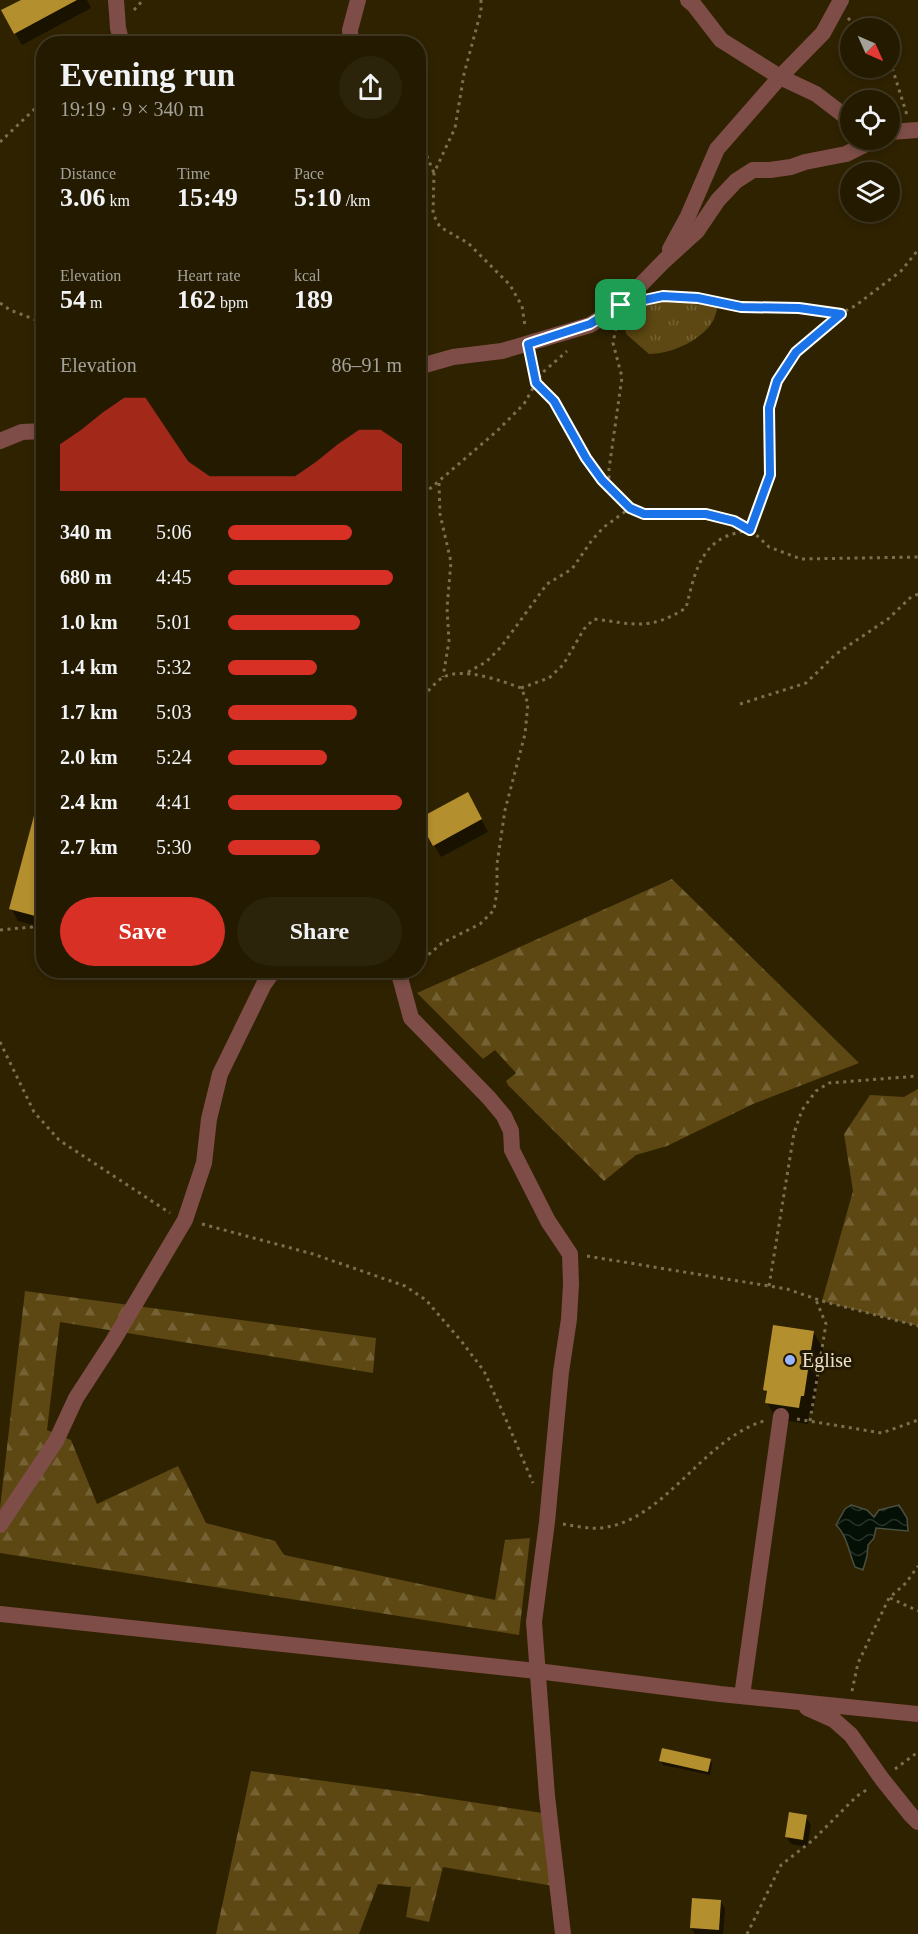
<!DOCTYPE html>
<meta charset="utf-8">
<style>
:root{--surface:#231a00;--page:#2b230a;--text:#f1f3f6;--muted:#a3a199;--line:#403822;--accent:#d93025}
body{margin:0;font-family:"Times New Roman",serif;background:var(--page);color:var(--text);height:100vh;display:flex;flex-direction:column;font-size:22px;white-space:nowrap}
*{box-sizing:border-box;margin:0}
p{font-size:20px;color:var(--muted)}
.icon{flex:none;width:33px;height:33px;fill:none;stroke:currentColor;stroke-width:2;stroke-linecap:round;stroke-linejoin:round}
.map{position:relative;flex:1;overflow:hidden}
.drawer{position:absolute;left:36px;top:36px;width:390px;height:942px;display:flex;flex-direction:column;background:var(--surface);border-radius:24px;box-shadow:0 3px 9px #0003,0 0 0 2px var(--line)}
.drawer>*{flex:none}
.needle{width:39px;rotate:135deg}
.controls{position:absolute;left:840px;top:18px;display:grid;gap:12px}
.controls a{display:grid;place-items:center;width:60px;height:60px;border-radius:50%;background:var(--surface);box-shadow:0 3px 9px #0003,0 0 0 2px var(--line);font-size:30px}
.pin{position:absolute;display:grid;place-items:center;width:51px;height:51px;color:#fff;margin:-26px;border-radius:12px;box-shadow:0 3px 9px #0006}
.round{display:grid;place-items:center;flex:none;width:63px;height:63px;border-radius:32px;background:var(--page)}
.overview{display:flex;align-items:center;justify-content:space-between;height:102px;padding:0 24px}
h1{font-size:33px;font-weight:600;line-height:45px}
.figures{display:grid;grid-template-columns:repeat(3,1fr);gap:9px;height:102px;padding:6px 24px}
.figures div{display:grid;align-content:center}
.figures b{font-size:26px;font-weight:600}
.figures small{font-size:16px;font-weight:400}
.figures p{font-size:16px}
.chart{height:168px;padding:12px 24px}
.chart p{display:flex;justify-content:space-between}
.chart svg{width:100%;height:108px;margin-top:6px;fill:var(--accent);opacity:.7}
.button{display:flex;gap:12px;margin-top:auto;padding:12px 24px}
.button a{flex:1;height:69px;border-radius:36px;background:var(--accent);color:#fff;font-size:24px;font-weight:600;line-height:69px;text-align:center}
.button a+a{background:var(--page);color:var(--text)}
ul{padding:0 24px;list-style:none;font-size:20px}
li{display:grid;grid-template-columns:96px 72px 1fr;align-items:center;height:45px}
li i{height:15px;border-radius:8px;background:var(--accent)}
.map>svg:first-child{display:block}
.grass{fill:url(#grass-tufts)}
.forest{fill:url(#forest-firs)}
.water{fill:url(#water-waves);stroke:#4a4f40;stroke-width:1.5}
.shadow{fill:#0007}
.building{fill:#b48f2d}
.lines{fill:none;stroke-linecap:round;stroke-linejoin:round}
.path{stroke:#7b6f51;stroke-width:3;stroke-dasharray:3 4.5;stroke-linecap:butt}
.minor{stroke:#7e4d47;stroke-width:16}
.route-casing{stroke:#fff;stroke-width:12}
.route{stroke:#1a73e8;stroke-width:8}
.poi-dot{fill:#98b5fd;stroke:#231903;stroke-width:2}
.labels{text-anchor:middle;stroke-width:6;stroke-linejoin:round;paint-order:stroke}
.poi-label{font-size:20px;fill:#ece1c9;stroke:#231903;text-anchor:start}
</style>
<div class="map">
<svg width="918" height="1934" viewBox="0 0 918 1934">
<defs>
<pattern id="grass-tufts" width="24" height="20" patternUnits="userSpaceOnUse" patternTransform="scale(1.5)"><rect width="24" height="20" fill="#5d4813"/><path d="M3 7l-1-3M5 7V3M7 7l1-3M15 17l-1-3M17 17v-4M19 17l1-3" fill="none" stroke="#746234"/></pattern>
<pattern id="forest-firs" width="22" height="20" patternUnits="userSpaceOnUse" patternTransform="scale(1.5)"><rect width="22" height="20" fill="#5d4813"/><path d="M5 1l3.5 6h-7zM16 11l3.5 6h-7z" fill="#746234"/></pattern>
<pattern id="water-waves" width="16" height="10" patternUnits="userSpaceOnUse" patternTransform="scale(1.5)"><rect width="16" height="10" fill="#041005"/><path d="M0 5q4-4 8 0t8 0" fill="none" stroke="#293228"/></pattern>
</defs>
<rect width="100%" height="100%" fill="#2f2200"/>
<!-- grass -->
<path class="grass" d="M663,296L698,298L719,302C717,309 715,319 711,324C698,342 670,354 649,354L626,334L624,321L634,302Z"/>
<!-- forest -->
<g class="forest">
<polygon points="672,879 859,1063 753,1104 667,1146 636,1155 604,1181 508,1085 506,1081 516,1073 495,1050 483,1059 417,993"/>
<polygon points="918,1089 918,1326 822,1301 853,1191 844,1134 870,1095 904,1097"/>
<polygon points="25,1291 376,1338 373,1373 60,1322 47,1430 71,1440 97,1504 178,1466 206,1523 275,1541 284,1555 495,1600 505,1540 530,1538 519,1635 0,1553 0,1508"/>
<polygon points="251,1771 413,1793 549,1814 559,1887 443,1867 429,1922 406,1917 411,1887 378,1884 359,1934 216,1934"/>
</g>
<!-- water -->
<path class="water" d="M851,1505L867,1510L874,1517L879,1510L899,1505L907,1518L908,1531L876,1528L874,1538L868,1545L867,1556L863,1570L855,1567C849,1553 847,1535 836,1525L845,1509Z"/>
<!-- shadow -->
<g class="shadow">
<polygon points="24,0 87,0 91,8 22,45 15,33"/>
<polygon points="41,793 44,794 44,928 18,921 11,908"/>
<polygon points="474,806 488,832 441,857 420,820"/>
<polygon points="814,1333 823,1349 813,1412 809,1412 808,1424 776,1419 767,1402 768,1395 765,1390"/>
<polygon points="710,1760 712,1764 710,1775 663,1765 661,1761"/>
<polygon points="806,1817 811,1825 807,1847 791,1844 786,1836"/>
<polygon points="721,1902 725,1909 723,1934 695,1934 691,1927"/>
</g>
<!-- building -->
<g class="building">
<polygon points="21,0 77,0 14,34 1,10"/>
<polygon points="468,792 482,819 433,846 418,819"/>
<polygon points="39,797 44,798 44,901 39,917 9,909"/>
<polygon points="773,1325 814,1331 804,1396 801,1396 799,1408 765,1403 767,1391 763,1390"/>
<polygon points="662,1748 711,1759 708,1772 659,1761"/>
<polygon points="789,1812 807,1815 803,1840 785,1837"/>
<polygon points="692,1898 721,1900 719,1930 690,1928"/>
</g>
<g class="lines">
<!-- path -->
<g class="path">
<polyline points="481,0 481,11 464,74 455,128 434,173 433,214 440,227 468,243 510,285 522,306 525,326"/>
<polyline points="134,10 143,0"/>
<polyline points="848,18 857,28"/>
<polyline points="890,61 907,115"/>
<polyline points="418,135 434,173"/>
<polyline points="0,142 44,100"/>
<polyline points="651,298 663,296 698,298 741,307 799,308 841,313"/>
<polyline points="0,303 10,310 44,323"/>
<polyline points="531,359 536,383 554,401 586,458 602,480 630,508 644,514 706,514 734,521 750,529 769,547 801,559 918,557"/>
<polyline points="439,483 440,514 451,562 447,608 449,641 443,677"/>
<polyline points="609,486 609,469 622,377 613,343 616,328"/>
<polyline points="418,499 497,431 524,404 541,374 567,351"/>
<polyline points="468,672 486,662 501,647 547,584 572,569 592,540 604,527 630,508"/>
<path d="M521,688L549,678L563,665L584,629L594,619C634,624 649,631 686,608C693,581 698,548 727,536C734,533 742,532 750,529L770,475L769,408L777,381L796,352L841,313L855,306L901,271L918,250"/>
<path d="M418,702C426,694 434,683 442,678C462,666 502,681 521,688L528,703L525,734L505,810L497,864V891L494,910L480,924L442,943L427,956L418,969"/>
<polyline points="740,704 806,683 836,654 888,619 910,598 918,594"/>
<polyline points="0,930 32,927 44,923"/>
<polyline points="0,1042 34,1112 59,1140 170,1213"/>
<polyline points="202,1224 313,1254 405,1286 426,1300 462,1342 484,1371 504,1415 533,1483"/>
<polyline points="587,1256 787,1289 822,1301 918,1326"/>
<polyline points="769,1286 794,1133 802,1110 816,1091 829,1083 918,1076"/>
<polyline points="797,1419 882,1433 918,1420"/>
<polyline points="810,1421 826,1324 816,1300"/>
<path d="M563,1524C575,1526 589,1529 600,1528C665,1522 701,1440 764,1421"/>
<polyline points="890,1598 918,1611"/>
<polyline points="852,1691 858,1663 889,1598 906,1583 918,1566"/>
<polyline points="895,1769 918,1752"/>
<polyline points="747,1934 781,1865 813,1840 857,1796 868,1789"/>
</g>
<!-- minor -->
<g class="minor">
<polyline points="116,0 118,28 122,44"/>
<polyline points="688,0 694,5 721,40 780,77 816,94 850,120"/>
<polyline points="351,44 350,30 358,0"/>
<polyline points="890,132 918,130"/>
<polyline points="670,249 688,216 717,149 780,77 823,33 841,0"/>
<polyline points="418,367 453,357 502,351 590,325 621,305 664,261 697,231 718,200 736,181 753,170 770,170 791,167 805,162 846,154 874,140"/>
<polyline points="0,441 22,432 44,431"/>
<polyline points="398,970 411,1018 489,1098 504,1116 511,1131 512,1150 548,1221 570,1254 571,1284 569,1319 561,1372 547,1522 534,1622 547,1796 563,1934"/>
<polyline points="0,1525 56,1441 76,1398 113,1341 185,1220 204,1163 209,1119 220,1074 264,984 274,970"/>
<polyline points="0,1614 537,1671 720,1694 918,1714"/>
<polyline points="742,1696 781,1416"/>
<polyline points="807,1708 834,1720 851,1735 882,1779 910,1814 918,1822"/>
</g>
</g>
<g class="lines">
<!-- route casing -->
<g class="route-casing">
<polygon id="route" points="663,296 698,298 741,307 799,308 841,314 796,352 777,381 769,408 770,475 750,530 734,521 706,514 644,514 630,508 602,480 586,458 554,401 536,383 528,344 590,324 621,305"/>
</g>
<!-- route -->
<use href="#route" class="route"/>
</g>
<!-- markers -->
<circle class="poi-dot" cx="790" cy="1360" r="6"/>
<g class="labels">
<!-- poi labels -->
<g class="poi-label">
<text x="802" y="1367">Eglise</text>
</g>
</g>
</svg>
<div class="controls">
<a><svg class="needle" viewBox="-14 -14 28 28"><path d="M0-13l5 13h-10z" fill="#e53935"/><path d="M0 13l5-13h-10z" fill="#a3a199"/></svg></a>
<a><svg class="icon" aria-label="locate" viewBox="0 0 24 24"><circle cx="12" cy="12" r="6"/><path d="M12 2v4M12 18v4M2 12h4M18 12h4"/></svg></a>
<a><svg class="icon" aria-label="layers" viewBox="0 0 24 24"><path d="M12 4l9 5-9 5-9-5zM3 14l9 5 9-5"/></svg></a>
</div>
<div class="pin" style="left:621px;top:305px;background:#1e9e55"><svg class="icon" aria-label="arrive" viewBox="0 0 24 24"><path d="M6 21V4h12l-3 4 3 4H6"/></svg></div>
<section class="drawer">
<div class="overview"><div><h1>Evening run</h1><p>19:19 · 9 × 340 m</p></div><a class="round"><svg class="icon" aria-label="share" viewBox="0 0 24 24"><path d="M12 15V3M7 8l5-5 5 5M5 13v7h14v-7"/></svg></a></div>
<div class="figures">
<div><p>Distance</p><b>3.06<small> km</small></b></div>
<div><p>Time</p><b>15:49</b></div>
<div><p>Pace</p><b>5:10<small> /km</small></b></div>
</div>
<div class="figures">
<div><p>Elevation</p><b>54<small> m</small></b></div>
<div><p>Heart rate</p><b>162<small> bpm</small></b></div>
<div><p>kcal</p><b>189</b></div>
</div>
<div class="chart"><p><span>Elevation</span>86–91 m</p>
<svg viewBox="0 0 160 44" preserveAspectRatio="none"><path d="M0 44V25L10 19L20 12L30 6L40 6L50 19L60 32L70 38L80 38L90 38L100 38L110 38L120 32L130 25L140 19L150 19L160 25V44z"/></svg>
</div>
<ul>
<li><b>340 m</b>5:06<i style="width:71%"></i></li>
<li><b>680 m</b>4:45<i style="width:95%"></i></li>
<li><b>1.0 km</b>5:01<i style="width:76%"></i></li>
<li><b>1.4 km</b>5:32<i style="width:51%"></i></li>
<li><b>1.7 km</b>5:03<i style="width:74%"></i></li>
<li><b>2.0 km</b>5:24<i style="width:57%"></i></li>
<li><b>2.4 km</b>4:41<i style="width:100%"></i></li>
<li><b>2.7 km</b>5:30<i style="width:53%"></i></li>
</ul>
<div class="button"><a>Save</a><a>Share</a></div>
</section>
</div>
